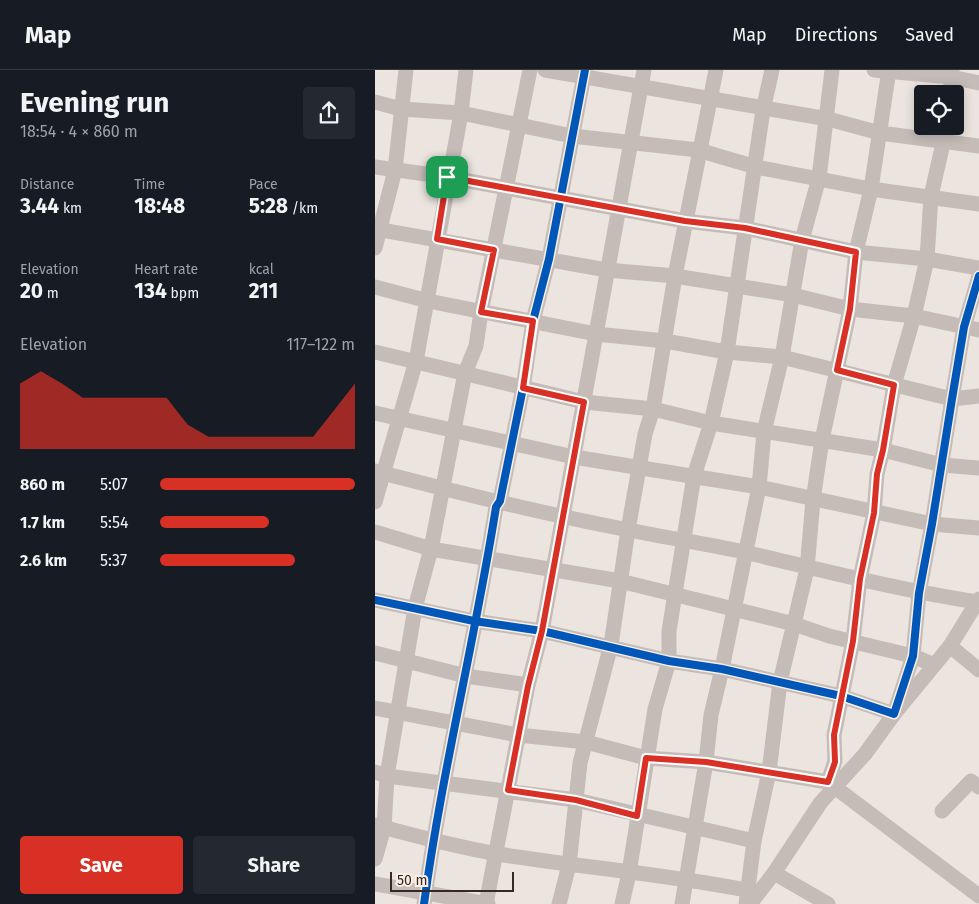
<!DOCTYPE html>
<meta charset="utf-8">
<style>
:root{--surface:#171b24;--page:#242831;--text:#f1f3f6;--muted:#9ea1a6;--line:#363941;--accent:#d93025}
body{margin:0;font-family:"Fira Sans",sans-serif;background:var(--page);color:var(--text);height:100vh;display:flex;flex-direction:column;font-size:19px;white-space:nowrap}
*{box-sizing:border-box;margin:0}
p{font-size:16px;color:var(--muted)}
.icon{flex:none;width:28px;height:28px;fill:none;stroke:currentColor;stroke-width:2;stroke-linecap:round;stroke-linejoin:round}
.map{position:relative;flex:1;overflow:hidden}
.panel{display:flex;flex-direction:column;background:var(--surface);width:375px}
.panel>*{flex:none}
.controls{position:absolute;left:539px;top:15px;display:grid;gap:10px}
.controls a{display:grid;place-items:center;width:50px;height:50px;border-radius:5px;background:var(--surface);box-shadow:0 2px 12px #0003;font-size:25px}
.scale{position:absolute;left:15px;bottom:12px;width:124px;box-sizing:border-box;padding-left:5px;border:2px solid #352926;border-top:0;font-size:14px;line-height:18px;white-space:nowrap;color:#352926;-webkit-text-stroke:4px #faeee5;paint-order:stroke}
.pin{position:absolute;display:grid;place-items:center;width:42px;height:42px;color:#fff;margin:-21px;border-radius:10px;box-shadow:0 2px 8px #0006}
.round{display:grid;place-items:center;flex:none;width:52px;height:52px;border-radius:5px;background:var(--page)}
.head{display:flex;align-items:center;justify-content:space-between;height:85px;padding:0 20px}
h1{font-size:28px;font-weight:700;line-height:38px}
.stats{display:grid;grid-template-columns:repeat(3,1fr);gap:8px;height:85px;padding:5px 20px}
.stats div{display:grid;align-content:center}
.stats b{font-size:21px;font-weight:700}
.stats small{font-size:14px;font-weight:400}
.stats p{font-size:14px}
.chart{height:140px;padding:10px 20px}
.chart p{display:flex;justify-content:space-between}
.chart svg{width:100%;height:90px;margin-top:5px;fill:var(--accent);opacity:.7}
.button{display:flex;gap:10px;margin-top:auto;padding:10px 20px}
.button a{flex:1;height:58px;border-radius:5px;background:var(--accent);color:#fff;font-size:20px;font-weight:700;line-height:58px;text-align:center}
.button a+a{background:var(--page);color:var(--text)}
ul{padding:0 20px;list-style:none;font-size:16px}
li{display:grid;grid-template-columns:80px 60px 1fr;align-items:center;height:38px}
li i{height:12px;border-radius:6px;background:var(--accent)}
header{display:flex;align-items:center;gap:30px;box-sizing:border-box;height:70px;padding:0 25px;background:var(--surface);border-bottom:1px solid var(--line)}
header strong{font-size:24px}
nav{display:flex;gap:28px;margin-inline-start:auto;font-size:18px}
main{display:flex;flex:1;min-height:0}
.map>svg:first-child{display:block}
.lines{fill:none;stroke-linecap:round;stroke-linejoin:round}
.minor{stroke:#c5bcb8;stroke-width:15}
.cycleway-casing{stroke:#faeee5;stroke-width:11}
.cycleway{stroke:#0057b8;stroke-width:8}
.route-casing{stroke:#fff;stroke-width:10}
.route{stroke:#d93025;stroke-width:6}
</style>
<header>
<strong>Map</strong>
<nav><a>Map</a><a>Directions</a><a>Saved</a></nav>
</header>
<main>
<section class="panel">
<div class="head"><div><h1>Evening run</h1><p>18:54 · 4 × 860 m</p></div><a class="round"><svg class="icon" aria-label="share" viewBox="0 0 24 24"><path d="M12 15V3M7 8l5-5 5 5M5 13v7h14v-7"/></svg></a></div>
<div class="stats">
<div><p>Distance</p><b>3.44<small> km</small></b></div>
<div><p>Time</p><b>18:48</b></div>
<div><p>Pace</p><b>5:28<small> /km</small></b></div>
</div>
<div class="stats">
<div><p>Elevation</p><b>20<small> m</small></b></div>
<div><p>Heart rate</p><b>134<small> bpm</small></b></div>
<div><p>kcal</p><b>211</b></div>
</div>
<div class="chart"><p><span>Elevation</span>117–122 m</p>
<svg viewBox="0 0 160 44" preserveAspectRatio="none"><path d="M0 44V12L10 6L20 12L30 19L40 19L50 19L60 19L70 19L80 32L90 38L100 38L110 38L120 38L130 38L140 38L150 25L160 12V44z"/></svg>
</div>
<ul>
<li><b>860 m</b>5:07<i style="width:100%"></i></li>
<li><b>1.7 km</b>5:54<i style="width:56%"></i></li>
<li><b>2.6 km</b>5:37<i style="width:69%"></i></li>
</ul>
<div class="button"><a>Save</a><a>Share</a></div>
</section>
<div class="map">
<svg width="604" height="834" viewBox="0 0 604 834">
<rect width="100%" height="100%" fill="#ece4df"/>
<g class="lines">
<!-- minor -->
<g class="minor">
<polyline points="170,0 453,49 505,63 604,76"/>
<polyline points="499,0 576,7 604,13"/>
<polyline points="575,24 577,0"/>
<polyline points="0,32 26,39 86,43 197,66 323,80 381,97 496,119 604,134"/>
<polyline points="0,97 72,107 310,151 370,158 481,182 552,189 604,198"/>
<polyline points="0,159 232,200 300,206 418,225 475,239 539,246 604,260"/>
<polyline points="0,178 20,100 31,0"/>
<polyline points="0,217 53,231 221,264 290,271 352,282 407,287 577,329 604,326"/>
<polyline points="0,282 209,332 278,339 336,353 508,380 567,395 604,398"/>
<polyline points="0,343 199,387 384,417 557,454 604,458"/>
<path d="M0,401C84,423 169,444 254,460C293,468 331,474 369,482C447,500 523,520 602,532"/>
<polyline points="0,432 41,291 86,43 91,0"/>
<polyline points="0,462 56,479 245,511 419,554 454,566 538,586 559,595"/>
<polyline points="0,530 99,551 167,561 294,591 347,599 466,626 519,644 538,586 544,523 557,454 577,329 589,257 604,206"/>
<polyline points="575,576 604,600"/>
<polyline points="0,583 91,606 153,615"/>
<polyline points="0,638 143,665 211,672 271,688 331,692 453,712 604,826"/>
<polyline points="0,702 12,706 201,730 379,771"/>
<polyline points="453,712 460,691 459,665 478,571 485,509 499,443 502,404 508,380 519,315 539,246 552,189 556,126 572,56"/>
<polyline points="567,741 596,711 604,717"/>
<path d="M0,755C40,766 82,777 123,784C205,797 289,804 371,820"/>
<polyline points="0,789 9,758 12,706 40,538 56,479 90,303 101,276 106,242 155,0"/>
<polyline points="399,803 453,834"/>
<polyline points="0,814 113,834"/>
<path d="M49,834C67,701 100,570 121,437L125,431L148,318L158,251L174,189L210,0"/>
<polyline points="111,834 153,615 167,561 269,0"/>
<polyline points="184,834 194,795 205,693 236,575 253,460 270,364 278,339 300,206 341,0"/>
<polyline points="247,834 254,803 280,639 294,591 294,561 319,406 336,353 352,282 388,40 397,0"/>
<polyline points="307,834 331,692 336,645 347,599 384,417 389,362 407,287 427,170 444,108 457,0"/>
<polyline points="371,834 379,771 394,702 405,612 432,499 438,430 447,370 475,239 481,182 496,119 514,0"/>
<polyline points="375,834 399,803 446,732 490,684 519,644 575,576 604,529"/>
</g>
<!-- cycleway casing -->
<g class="cycleway-casing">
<g id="cycleway">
<polyline points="0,530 99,551 167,561 294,591 347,599 466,626 519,644 538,586 544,523 557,454 577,329 589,257 604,206"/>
<path d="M49,834C67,701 100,570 121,437L125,431L148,318L158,251L174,189L210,0"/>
</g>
</g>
<!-- cycleway -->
<use href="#cycleway" class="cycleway"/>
</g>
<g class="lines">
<!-- route casing -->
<g class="route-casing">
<polygon id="route" points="72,107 310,151 370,158 481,182 475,239 462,300 519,315 508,380 502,404 499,443 485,509 478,571 459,665 460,692 453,712 331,692 271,688 262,746 201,730 133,720 153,616 167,561 209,332 148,318 158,251 106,242 119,180 62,169"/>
</g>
<!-- route -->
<use href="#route" class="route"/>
</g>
</svg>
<div class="controls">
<a><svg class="icon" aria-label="locate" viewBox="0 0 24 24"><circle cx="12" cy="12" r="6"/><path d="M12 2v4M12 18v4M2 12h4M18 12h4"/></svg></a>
</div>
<div class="scale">50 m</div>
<div class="pin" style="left:72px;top:107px;background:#1e9e55"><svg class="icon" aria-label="arrive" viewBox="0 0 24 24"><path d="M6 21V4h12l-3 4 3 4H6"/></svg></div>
</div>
</main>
